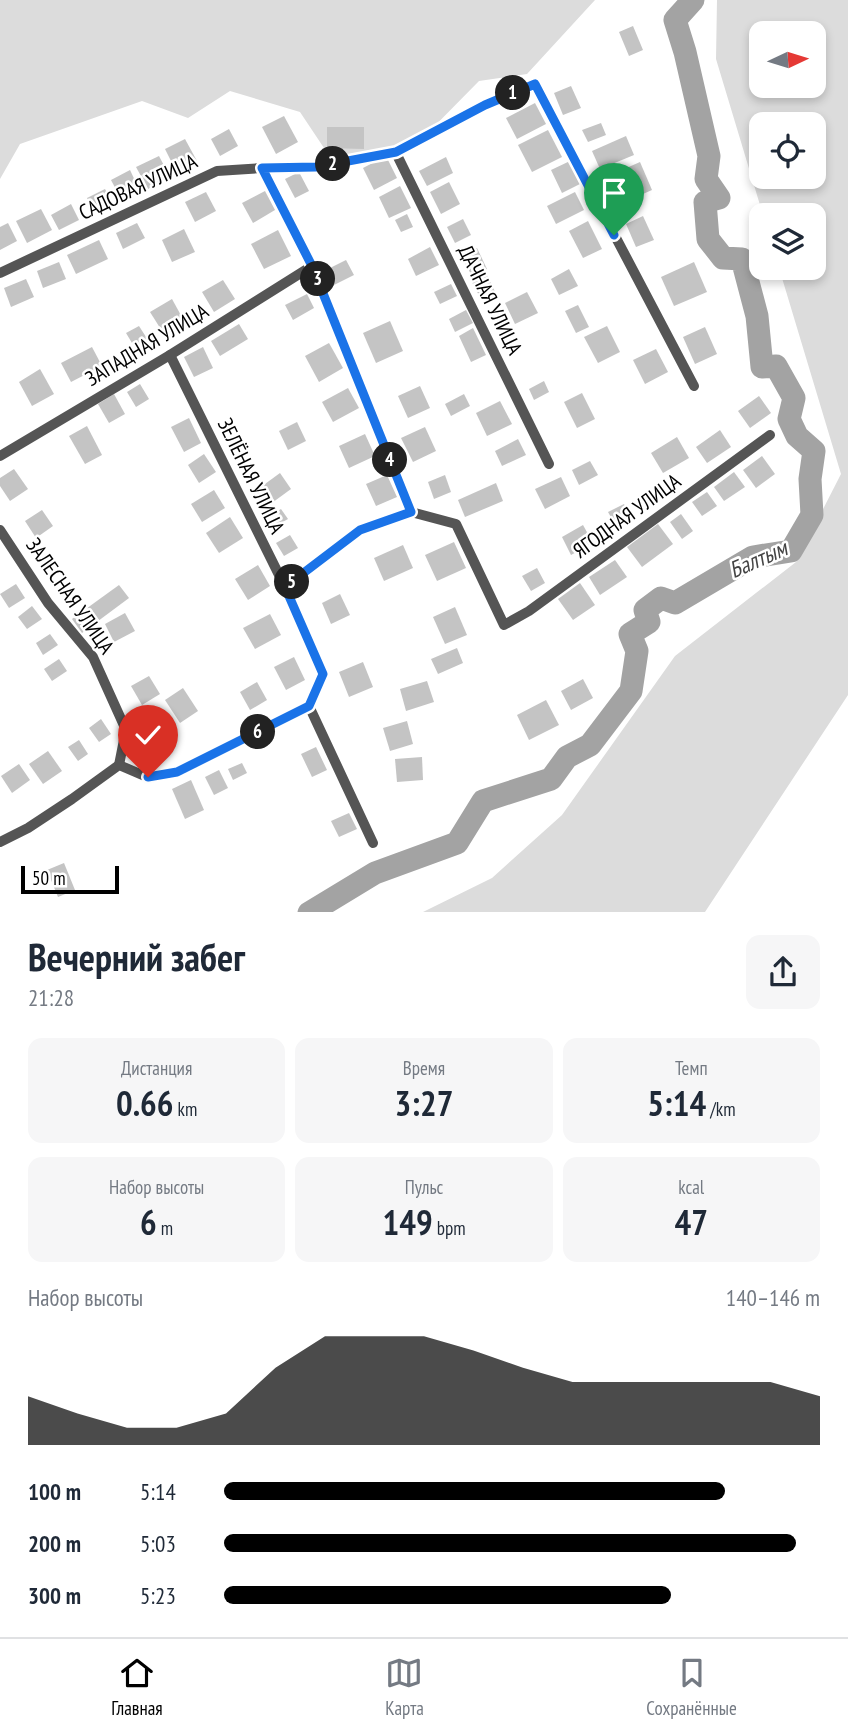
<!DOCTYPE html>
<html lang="ru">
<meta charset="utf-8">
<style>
:root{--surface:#fff;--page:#f6f6f7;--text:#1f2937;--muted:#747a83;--line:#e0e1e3;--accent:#000}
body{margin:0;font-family:"PT Sans Narrow",sans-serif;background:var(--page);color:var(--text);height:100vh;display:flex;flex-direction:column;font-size:26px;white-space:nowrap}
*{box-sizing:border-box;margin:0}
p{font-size:23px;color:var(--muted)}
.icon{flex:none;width:38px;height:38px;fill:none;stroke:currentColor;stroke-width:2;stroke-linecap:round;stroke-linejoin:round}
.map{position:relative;height:912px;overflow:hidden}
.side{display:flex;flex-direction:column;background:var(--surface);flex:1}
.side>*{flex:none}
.needle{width:46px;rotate:86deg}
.tools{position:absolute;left:749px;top:21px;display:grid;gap:14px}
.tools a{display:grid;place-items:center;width:77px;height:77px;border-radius:14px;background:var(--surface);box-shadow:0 4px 10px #0003;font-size:35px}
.scale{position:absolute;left:21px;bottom:18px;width:98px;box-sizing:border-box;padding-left:7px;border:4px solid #000;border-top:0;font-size:19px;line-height:24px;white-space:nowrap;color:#000;-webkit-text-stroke:5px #fff;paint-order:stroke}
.pin{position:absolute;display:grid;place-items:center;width:60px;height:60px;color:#fff;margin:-72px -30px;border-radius:50% 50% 50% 0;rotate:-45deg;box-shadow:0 0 7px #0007}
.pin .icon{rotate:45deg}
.km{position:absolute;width:35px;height:35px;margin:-18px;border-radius:50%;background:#222;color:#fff;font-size:19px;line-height:35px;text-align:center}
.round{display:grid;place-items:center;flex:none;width:74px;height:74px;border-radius:14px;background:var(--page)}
.headline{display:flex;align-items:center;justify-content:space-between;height:119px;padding:0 28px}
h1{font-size:38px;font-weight:600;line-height:52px}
.figures{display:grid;grid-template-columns:repeat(3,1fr);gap:10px;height:119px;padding:7px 28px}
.figures div{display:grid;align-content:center;border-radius:14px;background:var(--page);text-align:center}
.figures b{font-size:35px;font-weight:600}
.figures small{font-size:19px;font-weight:400}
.figures p{font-size:19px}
.chart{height:196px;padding:14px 28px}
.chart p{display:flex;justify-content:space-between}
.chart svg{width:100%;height:126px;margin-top:7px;fill:var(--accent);opacity:.7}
ul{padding:0 28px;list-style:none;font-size:23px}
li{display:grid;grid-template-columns:112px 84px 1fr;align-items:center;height:52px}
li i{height:18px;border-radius:9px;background:var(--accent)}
.menu{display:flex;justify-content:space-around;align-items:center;height:98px;border-top:2px solid var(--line);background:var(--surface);font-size:19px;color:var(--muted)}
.menu a{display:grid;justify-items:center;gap:4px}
.menu .selected{color:var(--accent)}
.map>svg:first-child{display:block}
.green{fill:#dcdcdc;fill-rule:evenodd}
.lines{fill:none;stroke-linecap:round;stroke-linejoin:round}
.river{stroke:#a3a3a3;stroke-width:23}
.building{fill:#c4c4c4}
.minor{stroke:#555;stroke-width:10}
.route-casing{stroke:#fff;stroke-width:14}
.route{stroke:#1a73e8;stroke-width:9}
.labels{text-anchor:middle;stroke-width:5;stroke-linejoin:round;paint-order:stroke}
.street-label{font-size:21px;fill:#000;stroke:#fff}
.water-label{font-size:23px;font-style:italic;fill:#444;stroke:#fff}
</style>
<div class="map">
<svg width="848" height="913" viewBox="0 0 848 913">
<rect width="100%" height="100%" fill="#fff"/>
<!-- green -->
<g class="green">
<polygon points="0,0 595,0 527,74 479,81 414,147 392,146 334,163 300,112 230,91 188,118 142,101 20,144 0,179"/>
<path d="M717,0H848V695L705,912H423L492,878L562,815L675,656L796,562L841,474L779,268H814V215H763L716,59ZM761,33H814V86H761ZM761,124H814V177H761Z"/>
</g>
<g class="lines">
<!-- river -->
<polyline class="river" points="309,913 375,873 457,843 483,801 551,779 567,757 590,745 631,691 637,651 630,634 649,622 645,610 661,598 675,603 753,557 791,551 812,515 810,479 814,451 797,436 789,419 794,398 776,366 762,367 757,316 742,259 723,258 708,239 705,202 719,198 706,179 709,156 685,52 675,20 693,0"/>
</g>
<!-- building -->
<g class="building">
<polygon points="633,26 643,50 629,56 619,32"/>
<polygon points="571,86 581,108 563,115 554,93"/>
<polygon points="535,103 546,124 517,139 506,118"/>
<polygon points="284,116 298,142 276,154 262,127"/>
<polygon points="601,123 606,135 588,142 582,130"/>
<polygon points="327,127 364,127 364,149 327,148"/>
<polygon points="229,129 238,146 220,156 211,139"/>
<polygon points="548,130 562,157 532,172 518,145"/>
<polygon points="626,136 634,155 600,169 592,151"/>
<polygon points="185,139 197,161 176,171 165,149"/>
<polygon points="159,156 170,177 148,189 136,167"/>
<polygon points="386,156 397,178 374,190 363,168"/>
<polygon points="446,157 453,173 427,186 419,171"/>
<polygon points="570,161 582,183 562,193 551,170"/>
<polygon points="640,162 652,190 627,201 615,173"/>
<polygon points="130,170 139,189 121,199 111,180"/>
<polygon points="299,172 309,191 295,198 285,179"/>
<polygon points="449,182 460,204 441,214 430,192"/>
<polygon points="400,186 411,208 389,218 379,197"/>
<polygon points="105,189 112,203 95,212 87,198"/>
<polygon points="265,191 275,210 253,223 242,203"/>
<polygon points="206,192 216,211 195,222 185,202"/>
<polygon points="575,192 584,210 556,224 547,206"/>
<polygon points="71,204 79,220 59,230 51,215"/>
<polygon points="41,209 52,230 27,243 16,221"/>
<polygon points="407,214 413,227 401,232 395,220"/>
<polygon points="643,216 654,240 636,247 626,224"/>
<polygon points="463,219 471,235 455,243 447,227"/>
<polygon points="588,221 602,249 583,258 569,231"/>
<polygon points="8,223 17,241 0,250 0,227"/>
<polygon points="137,223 145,238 123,249 116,233"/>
<polygon points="184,229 195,252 172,262 162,240"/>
<polygon points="278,230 291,256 264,269 251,244"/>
<polygon points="99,240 108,259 76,274 67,255"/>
<polygon points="430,247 439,265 416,276 408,259"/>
<polygon points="477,248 487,269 472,276 461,256"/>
<polygon points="346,260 354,275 334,285 326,270"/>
<polygon points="59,262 66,279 43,288 37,271"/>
<polygon points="694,262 707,292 674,306 661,277"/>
<polygon points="569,269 578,286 559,295 551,279"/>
<polygon points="487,275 498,298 484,305 472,282"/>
<polygon points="26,279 34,297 11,307 4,288"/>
<polygon points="223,280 235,299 214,312 202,292"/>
<polygon points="451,284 457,296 440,304 434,292"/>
<polygon points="527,292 538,313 515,324 505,303"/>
<polygon points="307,294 314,308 293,320 285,305"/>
<polygon points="172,299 183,319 162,331 150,312"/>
<polygon points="578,305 589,327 576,333 565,311"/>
<polygon points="466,310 473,323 455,332 449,319"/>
<polygon points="390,321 403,351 376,363 363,333"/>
<polygon points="239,324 248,339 220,356 211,341"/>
<polygon points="139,326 148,340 135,348 126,333"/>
<polygon points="607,326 620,352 598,363 584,337"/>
<polygon points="705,327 717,354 695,364 683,337"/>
<polygon points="473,328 486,355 471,362 459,336"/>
<polygon points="329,343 343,368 319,382 305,356"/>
<polygon points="92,347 102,366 71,382 61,363"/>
<polygon points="203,347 213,368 194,377 184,357"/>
<polygon points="656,349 668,372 645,384 633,360"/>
<polygon points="40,369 54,394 32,406 19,382"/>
<polygon points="544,381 549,392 534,400 529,389"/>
<polygon points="140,384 149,399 136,407 127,392"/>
<polygon points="420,386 430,408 408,418 398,396"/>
<polygon points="348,388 359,408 333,422 322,402"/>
<polygon points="582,393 595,419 577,428 564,402"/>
<polygon points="114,394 125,414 109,423 98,404"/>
<polygon points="464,394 470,406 451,416 445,404"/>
<polygon points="759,396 771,413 750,428 738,411"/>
<polygon points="500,401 512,424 487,436 476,413"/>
<polygon points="189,418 201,443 184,452 171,427"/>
<polygon points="297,422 306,441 288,450 279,431"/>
<polygon points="87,426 102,455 85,464 69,436"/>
<polygon points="425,427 436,451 413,462 401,438"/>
<polygon points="720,430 731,447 707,463 696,447"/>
<polygon points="365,434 375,456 349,468 339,446"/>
<polygon points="677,437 689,458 663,473 651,453"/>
<polygon points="518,439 526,455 502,466 495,451"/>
<polygon points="204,454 216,472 199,483 188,465"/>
<polygon points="762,456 775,474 756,488 743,470"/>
<polygon points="590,461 598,475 579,485 572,470"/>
<polygon points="14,469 28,489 10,501 0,486 0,478"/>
<polygon points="734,472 745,487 724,501 714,487"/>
<polygon points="280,473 291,489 265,508 254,492"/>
<polygon points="387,475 397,497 376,506 366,484"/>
<polygon points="445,475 451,492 434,499 428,482"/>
<polygon points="561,477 570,496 545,509 535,489"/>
<polygon points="496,483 503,501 465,517 458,500"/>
<polygon points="214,490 225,508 202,522 191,504"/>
<polygon points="707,492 717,506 702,516 692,502"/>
<polygon points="624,504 631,518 616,526 608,512"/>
<polygon points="281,509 288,519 272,528 266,518"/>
<polygon points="42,510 53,526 36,538 25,521"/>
<polygon points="681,514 693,531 682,539 670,522"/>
<polygon points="230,517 243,538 219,553 206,533"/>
<polygon points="658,524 673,544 642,567 627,547"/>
<polygon points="583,525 593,543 571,555 562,537"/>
<polygon points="290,535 298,548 284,556 276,543"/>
<polygon points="454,542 466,568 437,581 425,555"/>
<polygon points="403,545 413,568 384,581 374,558"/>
<polygon points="615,560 627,577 600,595 589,577"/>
<polygon points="258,565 270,586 248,600 235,579"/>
<polygon points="537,568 545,583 531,591 522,576"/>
<polygon points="580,583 595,605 573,620 558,599"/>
<polygon points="16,584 25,598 9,608 0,594"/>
<polygon points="119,585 129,598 82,633 72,619"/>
<polygon points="340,594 350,615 331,624 322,603"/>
<polygon points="32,606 42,619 27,629 18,617"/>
<polygon points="455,607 467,635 445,644 433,617"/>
<polygon points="125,613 135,631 114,642 105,624"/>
<polygon points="270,614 281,635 255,649 243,628"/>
<polygon points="50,634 58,645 43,655 36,643"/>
<polygon points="457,648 463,663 438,674 431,659"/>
<polygon points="294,657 305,680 286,690 274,667"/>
<polygon points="59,659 67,671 52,681 44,669"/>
<polygon points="363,662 373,687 349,697 339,672"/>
<polygon points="149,676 160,694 142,705 131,686"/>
<polygon points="583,679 593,698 571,710 561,691"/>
<polygon points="427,681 434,702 406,711 400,689"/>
<polygon points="257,682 267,700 250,710 240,692"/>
<polygon points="183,688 198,711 180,723 165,700"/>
<polygon points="546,700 559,725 529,740 517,715"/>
<polygon points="101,719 111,734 99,742 89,728"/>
<polygon points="407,721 413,744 390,751 383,728"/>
<polygon points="79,740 88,754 78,761 68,747"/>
<polygon points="316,747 327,770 312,777 301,754"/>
<polygon points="48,751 62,771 43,784 29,764"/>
<polygon points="422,757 423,780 397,782 395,759"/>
<polygon points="242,763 247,773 233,780 228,769"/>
<polygon points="19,764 30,780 12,793 1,776"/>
<polygon points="219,770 228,788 214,795 205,777"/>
<polygon points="191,780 204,810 185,819 172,789"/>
<polygon points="349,813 357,829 339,837 331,821"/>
<polygon points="64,863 75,890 58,897 47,870"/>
</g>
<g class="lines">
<!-- minor -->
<g class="minor">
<polyline points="396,153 549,464"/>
<polyline points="262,168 312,266 411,512 456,524 504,625 529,611 770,435"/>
<polyline points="0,273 217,171 262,168 316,167 396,153 485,105 535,84 694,386"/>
<polyline points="170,355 285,587 323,674 309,706 373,843"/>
<polyline points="0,456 170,355 312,266"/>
<polyline points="0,530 48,603 93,657 126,730 119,765"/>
<polyline points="285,587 360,530 411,512"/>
<polyline points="0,842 28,828 72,799 119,765 147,777 177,772 309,706"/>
</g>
</g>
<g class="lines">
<!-- route casing -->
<g class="route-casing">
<polyline id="route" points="148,777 177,772 309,706 323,674 285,587 360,530 411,512 312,266 262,168 316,167 396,152 485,105 535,84 614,235"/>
</g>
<!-- route -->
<use href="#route" class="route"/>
</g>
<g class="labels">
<!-- street labels -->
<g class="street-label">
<text transform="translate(138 187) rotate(-25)" y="7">САДОВАЯ УЛИЦА</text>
<text transform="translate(490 300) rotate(64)" y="7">ДАЧНАЯ УЛИЦА</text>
<text transform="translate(147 345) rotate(-31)" y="7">ЗАПАДНАЯ УЛИЦА</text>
<text transform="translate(251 476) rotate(64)" y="7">ЗЕЛЁНАЯ УЛИЦА</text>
<text transform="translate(627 516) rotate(-36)" y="7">ЯГОДНАЯ УЛИЦА</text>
<text transform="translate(70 596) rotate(55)" y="7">ЗАЛЕСНАЯ УЛИЦА</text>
</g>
<!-- water labels -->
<g class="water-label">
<text transform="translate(758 559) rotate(-24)" y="8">Балтым</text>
</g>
</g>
</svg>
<div class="tools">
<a><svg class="needle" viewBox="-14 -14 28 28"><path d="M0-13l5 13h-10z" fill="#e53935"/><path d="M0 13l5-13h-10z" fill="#747a83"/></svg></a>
<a><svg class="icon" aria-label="locate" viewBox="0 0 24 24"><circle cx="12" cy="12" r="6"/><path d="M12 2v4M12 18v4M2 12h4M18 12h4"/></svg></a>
<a><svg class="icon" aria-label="layers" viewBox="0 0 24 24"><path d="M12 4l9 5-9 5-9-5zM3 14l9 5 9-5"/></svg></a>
</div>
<div class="scale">50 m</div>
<div class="pin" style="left:614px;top:235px;background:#1e9e55"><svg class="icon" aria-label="arrive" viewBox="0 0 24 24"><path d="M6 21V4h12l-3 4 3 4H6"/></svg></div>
<div class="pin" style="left:148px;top:777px;background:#d93025"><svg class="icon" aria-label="check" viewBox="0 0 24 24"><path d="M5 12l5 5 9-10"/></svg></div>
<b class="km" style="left:513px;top:93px">1</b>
<b class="km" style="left:333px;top:164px">2</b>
<b class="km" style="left:318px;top:279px">3</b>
<b class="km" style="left:390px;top:460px">4</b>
<b class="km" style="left:292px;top:582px">5</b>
<b class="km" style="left:258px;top:732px">6</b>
</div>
<section class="side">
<div class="headline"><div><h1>Вечерний забег</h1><p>21:28</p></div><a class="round"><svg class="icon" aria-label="share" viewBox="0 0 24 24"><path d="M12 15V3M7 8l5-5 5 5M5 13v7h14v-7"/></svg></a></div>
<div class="figures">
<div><p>Дистанция</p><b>0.66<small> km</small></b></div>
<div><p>Время</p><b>3:27</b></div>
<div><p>Темп</p><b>5:14<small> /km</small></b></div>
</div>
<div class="figures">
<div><p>Набор высоты</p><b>6<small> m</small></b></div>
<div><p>Пульс</p><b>149<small> bpm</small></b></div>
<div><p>kcal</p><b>47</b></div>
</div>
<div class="chart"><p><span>Набор высоты</span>140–146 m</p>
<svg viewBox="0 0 160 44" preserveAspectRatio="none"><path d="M0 44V27L10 33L20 38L30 38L40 33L50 17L60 6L70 6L80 6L90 11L100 17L110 22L120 22L130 22L140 22L150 22L160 27V44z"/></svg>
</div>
<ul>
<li><b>100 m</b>5:14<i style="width:84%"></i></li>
<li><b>200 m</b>5:03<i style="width:96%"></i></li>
<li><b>300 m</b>5:23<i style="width:75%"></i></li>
</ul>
</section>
<nav class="menu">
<a class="selected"><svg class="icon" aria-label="home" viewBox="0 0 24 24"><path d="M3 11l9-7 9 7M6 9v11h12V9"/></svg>Главная</a>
<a><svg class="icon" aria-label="map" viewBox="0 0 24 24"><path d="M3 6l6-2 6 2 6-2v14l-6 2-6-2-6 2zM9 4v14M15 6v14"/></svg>Карта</a>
<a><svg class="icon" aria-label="saved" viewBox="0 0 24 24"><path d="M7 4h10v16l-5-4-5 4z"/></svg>Сохранённые</a>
</nav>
